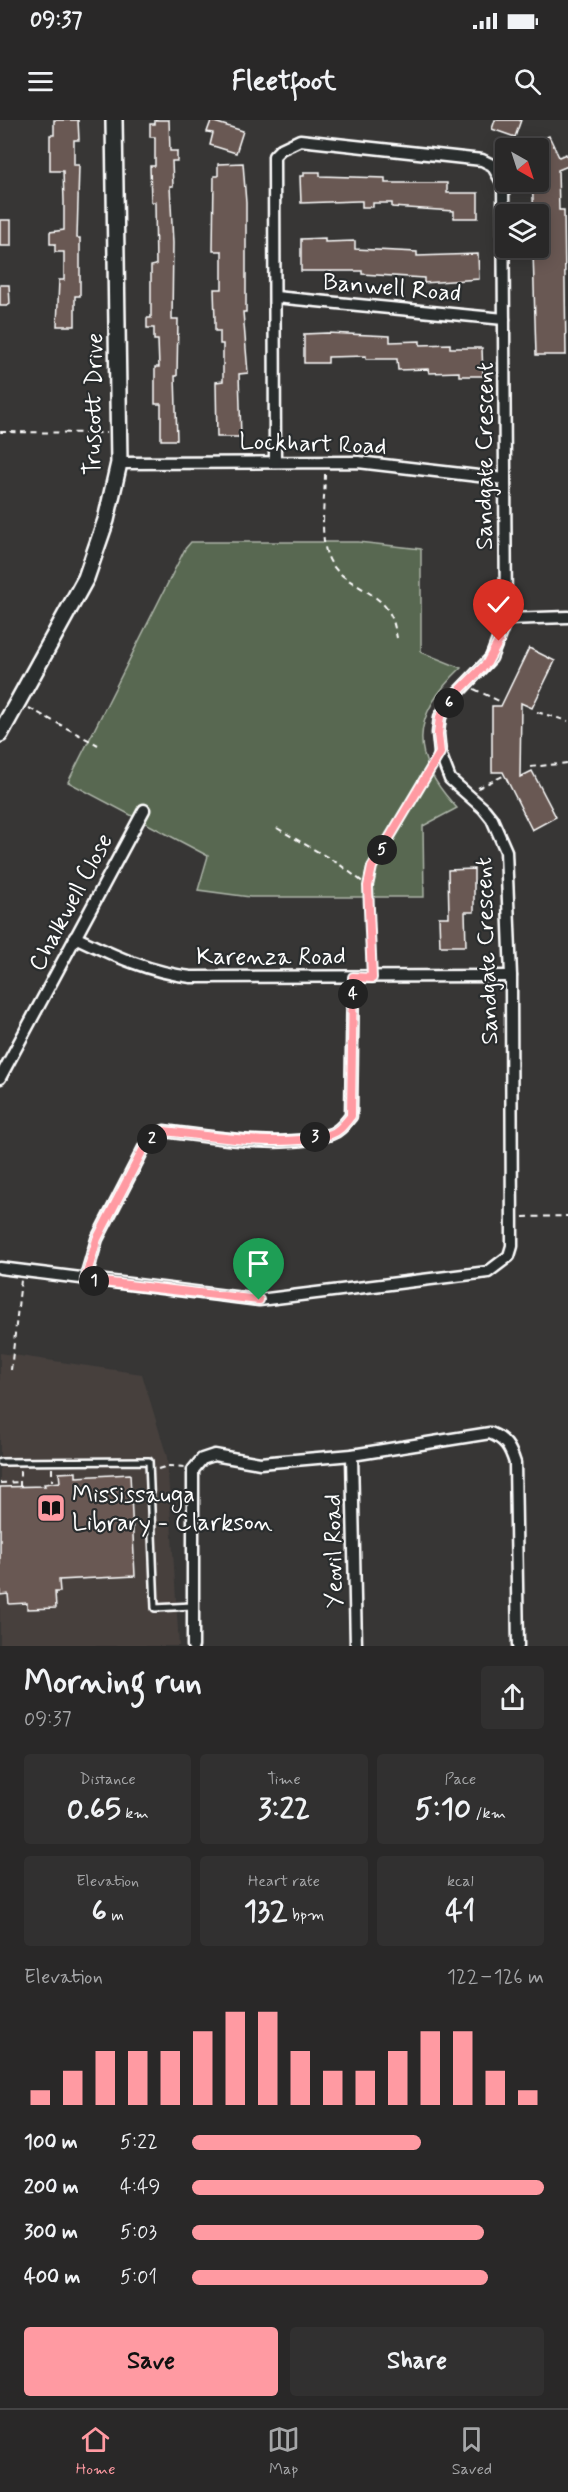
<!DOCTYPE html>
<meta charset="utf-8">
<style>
:root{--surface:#292828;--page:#313030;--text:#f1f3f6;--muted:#a5a6a8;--line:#454445;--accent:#ff9aa2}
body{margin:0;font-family:Mynerve,sans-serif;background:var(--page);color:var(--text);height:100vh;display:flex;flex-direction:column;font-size:22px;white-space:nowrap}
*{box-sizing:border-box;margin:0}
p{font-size:20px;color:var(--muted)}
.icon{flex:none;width:33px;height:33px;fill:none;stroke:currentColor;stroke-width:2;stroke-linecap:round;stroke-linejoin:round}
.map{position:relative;height:1526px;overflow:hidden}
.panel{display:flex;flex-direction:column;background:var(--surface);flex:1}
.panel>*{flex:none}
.needle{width:39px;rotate:141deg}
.tools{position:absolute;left:495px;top:18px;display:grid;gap:12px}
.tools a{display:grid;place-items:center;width:54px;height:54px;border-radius:6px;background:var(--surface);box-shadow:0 3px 15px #0003,0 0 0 2px var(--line);font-size:30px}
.pin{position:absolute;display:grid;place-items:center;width:51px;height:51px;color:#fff;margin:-62px -26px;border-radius:50% 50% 50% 0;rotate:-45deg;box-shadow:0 0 6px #0007}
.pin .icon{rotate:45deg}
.km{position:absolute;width:30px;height:30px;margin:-15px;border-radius:50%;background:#222;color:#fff;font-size:16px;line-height:30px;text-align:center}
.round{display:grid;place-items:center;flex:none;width:63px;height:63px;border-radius:6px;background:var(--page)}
.head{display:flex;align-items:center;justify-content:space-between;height:102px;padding:0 24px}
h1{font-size:33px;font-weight:800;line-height:45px}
.metrics{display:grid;grid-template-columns:repeat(3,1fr);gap:9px;height:102px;padding:6px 24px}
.metrics div{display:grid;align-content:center;border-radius:6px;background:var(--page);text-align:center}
.metrics b{font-size:30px;font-weight:800}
.metrics small{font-size:16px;font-weight:400}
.metrics p{font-size:16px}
.chart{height:168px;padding:12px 24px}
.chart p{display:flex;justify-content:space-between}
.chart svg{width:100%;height:108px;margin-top:6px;stroke:var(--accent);stroke-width:6}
.button{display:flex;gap:12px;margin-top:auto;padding:12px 24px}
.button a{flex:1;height:69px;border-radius:6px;background:var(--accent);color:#111;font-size:24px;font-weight:800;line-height:69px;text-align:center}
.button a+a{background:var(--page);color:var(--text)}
ul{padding:0 24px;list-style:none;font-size:20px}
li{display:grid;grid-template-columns:96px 72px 1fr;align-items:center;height:45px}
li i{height:15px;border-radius:8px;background:var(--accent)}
.status{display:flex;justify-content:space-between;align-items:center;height:42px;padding:0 30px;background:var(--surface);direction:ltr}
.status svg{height:16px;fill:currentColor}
header{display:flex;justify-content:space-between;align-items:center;height:78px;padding:0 24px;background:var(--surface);font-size:27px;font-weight:800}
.menu{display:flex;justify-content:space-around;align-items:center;height:84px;border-top:2px solid var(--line);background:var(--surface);font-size:16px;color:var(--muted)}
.menu a{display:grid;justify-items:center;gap:3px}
.menu .current{color:var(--accent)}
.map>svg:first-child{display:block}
.built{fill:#46403e}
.green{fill:#596851;stroke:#acb4a8;stroke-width:1.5}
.building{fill:#695852;stroke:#fff;stroke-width:1.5}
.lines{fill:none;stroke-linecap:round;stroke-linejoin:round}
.lane-casing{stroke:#fff;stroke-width:10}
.street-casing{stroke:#fff;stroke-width:15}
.secondary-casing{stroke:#fff;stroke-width:20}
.path{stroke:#fff;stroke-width:2;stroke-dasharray:6 4.5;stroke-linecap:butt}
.lane{stroke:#2a2d2e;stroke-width:5}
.street{stroke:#2a2d2e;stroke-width:10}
.secondary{stroke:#2a2d2e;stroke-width:15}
.route-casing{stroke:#fff;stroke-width:12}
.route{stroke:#ff9aa2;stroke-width:8}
.labels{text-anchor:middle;stroke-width:4.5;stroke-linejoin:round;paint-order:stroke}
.street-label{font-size:24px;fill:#fff;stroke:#2a2d2e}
.poi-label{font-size:24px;fill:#fff;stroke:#2a2d2e;text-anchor:start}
</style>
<div class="status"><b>09:37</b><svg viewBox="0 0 49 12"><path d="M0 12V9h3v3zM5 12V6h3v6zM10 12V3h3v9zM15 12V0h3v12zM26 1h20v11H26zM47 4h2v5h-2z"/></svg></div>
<header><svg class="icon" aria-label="menu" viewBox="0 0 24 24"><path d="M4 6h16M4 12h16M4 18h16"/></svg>Fleetfoot<svg class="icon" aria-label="search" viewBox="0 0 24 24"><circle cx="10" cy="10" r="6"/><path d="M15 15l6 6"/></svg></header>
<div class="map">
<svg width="568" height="1526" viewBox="0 0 568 1526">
<rect width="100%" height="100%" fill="#373635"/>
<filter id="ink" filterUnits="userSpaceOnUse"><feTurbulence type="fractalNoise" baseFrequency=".0167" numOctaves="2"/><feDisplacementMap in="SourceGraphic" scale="12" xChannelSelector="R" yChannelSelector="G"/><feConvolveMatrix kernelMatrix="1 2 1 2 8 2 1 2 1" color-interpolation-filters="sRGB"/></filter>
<g filter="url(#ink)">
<!-- built -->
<polygon class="built" points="0,1233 142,1254 167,1337 179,1526 0,1526"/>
<!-- green -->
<path class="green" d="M191,422H358L421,429V532L461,548C410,596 409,637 457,688L423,706L424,777H250L198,770L208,736L68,662L185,429Z"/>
<!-- building -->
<g class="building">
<polygon points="54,0 78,0 79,20 74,20 74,45 79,45 77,118 80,118 80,176 75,176 75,206 57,206 59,160 64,160 64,132 55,132 55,124 50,124 50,112 64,110 64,81 63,51 50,51 50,15 54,15"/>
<polygon points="155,0 169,0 170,31 177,31 177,41 172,41 173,66 170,66 173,123 172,199 178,199 177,256 175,256 177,320 161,320 161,284 155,284 155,247 159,247 158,220 154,220 154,208 147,208 147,198 151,198 151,146 156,145 155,82 151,82 150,46 155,46 155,17 150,17 150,4 155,4"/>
<polygon points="495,0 521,0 515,17 492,9"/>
<polygon points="211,1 243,11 236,33 210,25 213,13 207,12"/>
<polygon points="549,16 559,37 566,34 568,39 568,46 558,50 559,90 564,90 566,235 536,235 533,131 538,128 538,94 534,94 532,62 538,62 538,28 520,28"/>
<polygon points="243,43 246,83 246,192 243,192 248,253 239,254 241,317 217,317 216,262 223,261 223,224 220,224 220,211 215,211 215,200 214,169 222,169 222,131 213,131 214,56 218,56 218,44"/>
<polygon points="304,52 320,52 320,56 385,58 385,63 447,63 447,73 478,73 478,98 454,98 454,91 392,87 392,83 373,83 373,87 362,87 362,81 358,81 301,83 300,56 304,56"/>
<rect x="0" y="100" width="11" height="26"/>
<polygon points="325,118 325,122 355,121 355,129 417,132 417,136 478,134 479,159 424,163 424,158 362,154 362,151 301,151 301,119"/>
<polygon points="0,165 9,165 10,184 7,186 0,186"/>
<polygon points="327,213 390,216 390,222 420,221 420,225 450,224 450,228 482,228 483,256 459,256 459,252 429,253 428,249 398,250 397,239 366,239 366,236 328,237 328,243 304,243 304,214"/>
<polygon points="529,528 555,541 532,588 521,583 520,657 532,651 556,697 532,710 503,652 492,652 492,586 501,586"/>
<polygon points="474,749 474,792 465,792 466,826 440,826 439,797 449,797 448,750"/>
<polygon points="76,1352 76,1357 130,1354 135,1456 59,1460 60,1472 55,1472 56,1488 27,1489 27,1483 9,1484 8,1474 0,1475 0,1367 45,1366 44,1364 60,1362 59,1353"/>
</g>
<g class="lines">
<!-- lane casing -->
<g class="lane-casing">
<polyline id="lane" points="0,1342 149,1341 155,1488 192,1486"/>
</g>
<!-- street casing -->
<g class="street-casing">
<g id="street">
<polyline points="275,177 504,199"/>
<polyline points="119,343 358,342 504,359"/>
<polyline points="506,499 568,497"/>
<path d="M75,817C113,835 148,852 191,857L511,856"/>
<polyline points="0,958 144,690"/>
<polyline points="0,1148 259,1180 488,1152 509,1136 512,1126 511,856 506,731 492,699 484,689 450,659 440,633 438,613 440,597 450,581 491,538 506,499 503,64 492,45 482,40 300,20 281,29 274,36 275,342"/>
<path d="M85,1160L97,1119L145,1026L164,1011C212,1017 285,1030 331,1014C340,1011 345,1003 351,996L353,857"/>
<polyline points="352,1335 356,1526"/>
<path d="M193,1526V1350L202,1339L214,1335L260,1343L352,1335L490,1313C505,1319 510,1327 515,1343L518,1526"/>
</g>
</g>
<!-- secondary casing -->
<g class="secondary-casing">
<polyline id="secondary" points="0,614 86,458 106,400 119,343 114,0"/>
</g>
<!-- path -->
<g class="path">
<polyline points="0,312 107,313"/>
<path d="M325,354C325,376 319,417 328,437C339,464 375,468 389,492C394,500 395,509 397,518"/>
<polyline points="474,569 501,582"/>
<polyline points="29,588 98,625"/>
<polyline points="537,592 568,601"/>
<polyline points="530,647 568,643"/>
<polyline points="478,668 505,655"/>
<polyline points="277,708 339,744 368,766"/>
<polyline points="372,848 368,766 372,747 434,643"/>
<polyline points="523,1097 568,1096"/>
<polyline points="11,1250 21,1160"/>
<polyline points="52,1348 52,1361"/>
<polyline points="158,1349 168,1346 185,1347"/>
<polyline points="0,1363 20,1362"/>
<polyline points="20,1367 20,1350"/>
</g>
<!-- lane -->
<use href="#lane" class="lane"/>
<!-- street -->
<use href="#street" class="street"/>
<!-- secondary -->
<use href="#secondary" class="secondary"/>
</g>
</g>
<g class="lines" filter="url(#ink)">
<!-- route casing -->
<g class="route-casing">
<path id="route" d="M259,1180L85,1160L97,1119L145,1026L164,1011C210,1016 287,1029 331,1014C340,1011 345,1003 351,996L353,857L372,858L368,766L372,747L440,633L438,614L440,597L450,580L487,543L499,521"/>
</g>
<!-- route -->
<use href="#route" class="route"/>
</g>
<!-- icons -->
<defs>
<g id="library-square" transform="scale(1.5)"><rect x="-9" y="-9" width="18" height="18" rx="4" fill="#ff9aa2" stroke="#2a2d2e"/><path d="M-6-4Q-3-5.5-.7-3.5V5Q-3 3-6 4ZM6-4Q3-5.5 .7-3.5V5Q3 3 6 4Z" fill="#111"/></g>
</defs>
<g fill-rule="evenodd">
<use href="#library-square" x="51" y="1388"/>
</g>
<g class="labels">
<!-- street labels -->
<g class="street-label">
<text transform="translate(392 167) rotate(5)" y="8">Banwell Road</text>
<text transform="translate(93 284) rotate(-89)" y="8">Truscott Drive</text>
<text transform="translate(313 323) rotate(2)" y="8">Lockhart Road</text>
<text transform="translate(484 336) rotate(-90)" y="8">Sandgate Crescent</text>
<text transform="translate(70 782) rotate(-62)" y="8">Chalkwell Close</text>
<text transform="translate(486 831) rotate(-92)" y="8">Sandgate Crescent</text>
<text x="271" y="844">Karenza Road</text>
<text transform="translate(333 1431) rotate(-91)" y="8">Yeovil Road</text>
</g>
<!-- poi labels -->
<g class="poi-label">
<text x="72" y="1382">Mississauga<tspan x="72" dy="28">Library - Clarkson</tspan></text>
</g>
</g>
</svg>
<div class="tools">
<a><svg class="needle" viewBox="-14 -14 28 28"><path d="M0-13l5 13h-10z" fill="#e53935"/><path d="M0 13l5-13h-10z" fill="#a5a6a8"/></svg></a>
<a><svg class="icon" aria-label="layers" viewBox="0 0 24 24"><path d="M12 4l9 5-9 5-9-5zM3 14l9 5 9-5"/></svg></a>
</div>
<div class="pin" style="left:259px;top:1180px;background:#1e9e55"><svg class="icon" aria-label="arrive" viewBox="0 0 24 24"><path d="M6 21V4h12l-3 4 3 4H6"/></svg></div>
<div class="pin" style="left:499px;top:521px;background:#d93025"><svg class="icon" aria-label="check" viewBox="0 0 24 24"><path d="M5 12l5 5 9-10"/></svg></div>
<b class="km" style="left:94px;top:1161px">1</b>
<b class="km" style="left:152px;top:1019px">2</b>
<b class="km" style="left:315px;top:1017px">3</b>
<b class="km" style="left:353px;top:874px">4</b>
<b class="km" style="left:382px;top:730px">5</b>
<b class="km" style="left:449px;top:583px">6</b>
</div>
<section class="panel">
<div class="head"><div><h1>Morning run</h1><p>09:37</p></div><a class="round"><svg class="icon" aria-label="share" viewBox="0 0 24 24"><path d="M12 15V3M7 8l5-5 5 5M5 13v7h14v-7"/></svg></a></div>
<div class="metrics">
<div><p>Distance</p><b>0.65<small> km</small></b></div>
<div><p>Time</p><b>3:22</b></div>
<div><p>Pace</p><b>5:10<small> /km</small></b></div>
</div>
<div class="metrics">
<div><p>Elevation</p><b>6<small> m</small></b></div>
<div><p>Heart rate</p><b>132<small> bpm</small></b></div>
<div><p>kcal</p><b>41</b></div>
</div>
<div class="chart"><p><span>Elevation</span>122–126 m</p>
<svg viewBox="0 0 160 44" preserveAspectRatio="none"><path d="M5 44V38M15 44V30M25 44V22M35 44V22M45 44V22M55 44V14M65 44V6M75 44V6M85 44V22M95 44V30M105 44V30M115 44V22M125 44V14M135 44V14M145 44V30M155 44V38"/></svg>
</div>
<ul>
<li><b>100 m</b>5:22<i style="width:65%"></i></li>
<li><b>200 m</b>4:49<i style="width:100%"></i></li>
<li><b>300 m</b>5:03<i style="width:83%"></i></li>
<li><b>400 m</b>5:01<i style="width:84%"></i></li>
</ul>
<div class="button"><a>Save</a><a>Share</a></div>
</section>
<nav class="menu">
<a class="current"><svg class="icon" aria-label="home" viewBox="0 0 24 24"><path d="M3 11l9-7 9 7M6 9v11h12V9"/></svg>Home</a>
<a><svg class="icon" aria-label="map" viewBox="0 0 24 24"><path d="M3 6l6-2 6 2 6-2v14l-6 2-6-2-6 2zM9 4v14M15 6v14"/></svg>Map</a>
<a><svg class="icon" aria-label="saved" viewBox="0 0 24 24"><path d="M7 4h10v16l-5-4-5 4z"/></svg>Saved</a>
</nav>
